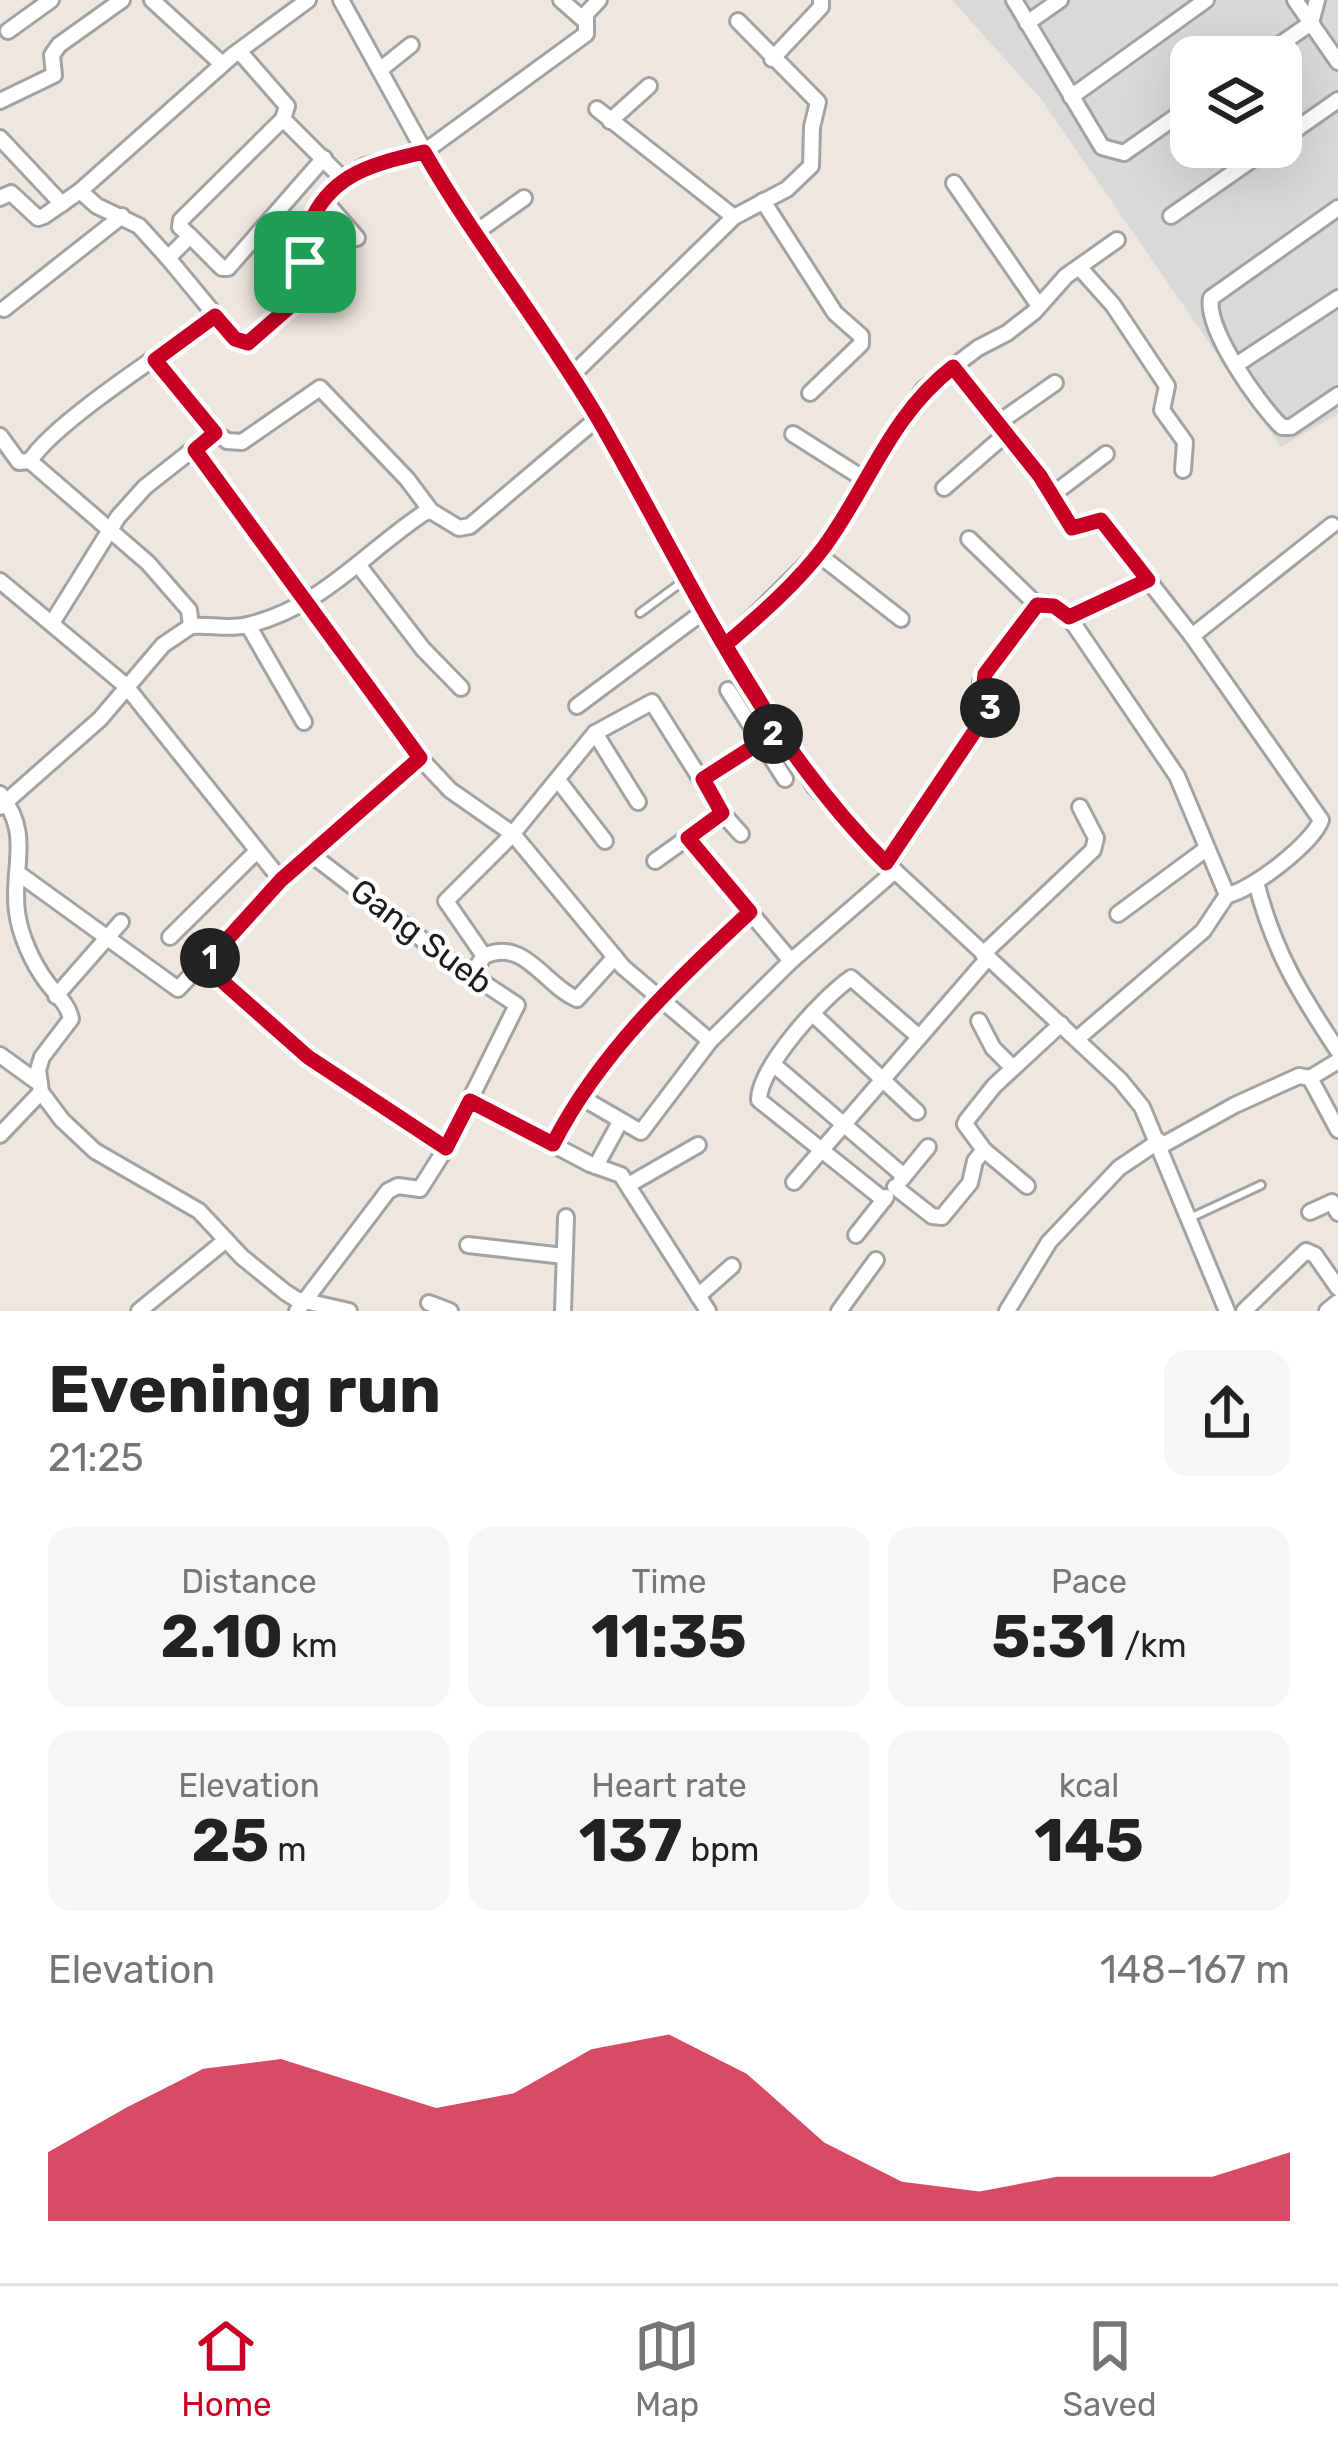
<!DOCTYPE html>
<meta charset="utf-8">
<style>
:root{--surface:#fff;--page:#f6f6f6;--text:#222;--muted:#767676;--line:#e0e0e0;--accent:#c80024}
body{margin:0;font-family:Rubik,sans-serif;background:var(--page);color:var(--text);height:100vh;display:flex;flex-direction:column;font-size:45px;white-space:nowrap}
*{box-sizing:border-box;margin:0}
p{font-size:39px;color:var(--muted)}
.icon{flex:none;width:66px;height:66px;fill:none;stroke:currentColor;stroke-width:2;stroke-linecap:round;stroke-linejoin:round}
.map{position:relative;height:1311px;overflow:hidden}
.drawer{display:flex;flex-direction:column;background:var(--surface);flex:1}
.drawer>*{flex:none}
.buttons{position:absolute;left:1170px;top:36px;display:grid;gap:24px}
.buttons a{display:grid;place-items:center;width:132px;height:132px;border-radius:24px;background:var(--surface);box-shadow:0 12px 48px #0002;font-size:60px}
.pin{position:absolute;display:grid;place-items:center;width:102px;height:102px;color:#fff;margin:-51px;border-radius:24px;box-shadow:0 6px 18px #0006}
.km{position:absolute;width:60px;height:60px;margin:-30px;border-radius:50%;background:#222;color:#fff;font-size:33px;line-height:60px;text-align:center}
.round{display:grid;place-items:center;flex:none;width:126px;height:126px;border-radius:24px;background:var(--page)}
.overview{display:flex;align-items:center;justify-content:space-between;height:204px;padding:0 48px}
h1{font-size:66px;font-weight:700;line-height:90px}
.metrics{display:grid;grid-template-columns:repeat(3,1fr);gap:18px;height:204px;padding:12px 48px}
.metrics div{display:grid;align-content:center;border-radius:24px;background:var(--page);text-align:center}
.metrics b{font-size:60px;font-weight:700}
.metrics small{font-size:33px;font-weight:400}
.metrics p{font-size:33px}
.chart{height:336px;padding:24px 48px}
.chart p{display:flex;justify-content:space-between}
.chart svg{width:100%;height:216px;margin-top:12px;fill:var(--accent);opacity:.7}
.menu{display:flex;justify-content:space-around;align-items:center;height:168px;border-top:3px solid var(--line);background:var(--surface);font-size:33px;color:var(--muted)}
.menu a{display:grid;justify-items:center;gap:6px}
.menu .selected{color:var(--accent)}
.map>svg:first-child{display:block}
.residential{fill:#dad9d9;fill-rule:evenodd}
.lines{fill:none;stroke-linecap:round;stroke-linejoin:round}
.service-casing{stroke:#a3a3a3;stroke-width:12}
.minor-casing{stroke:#a3a3a3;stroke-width:20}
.service{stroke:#fff;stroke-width:6}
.minor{stroke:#fff;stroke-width:14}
.route-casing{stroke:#fff;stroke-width:24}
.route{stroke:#c80024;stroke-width:15}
.labels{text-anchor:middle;stroke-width:9;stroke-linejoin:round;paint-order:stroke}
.street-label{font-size:33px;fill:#1c1c1c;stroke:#fff}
</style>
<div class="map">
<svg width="1338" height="1311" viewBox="0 0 1338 1311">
<rect width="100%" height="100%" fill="#eee7e0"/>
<!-- residential -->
<path class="residential" d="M952,0H1338V414L1281,447L1041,99ZM1191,57H1281V147H1191Z"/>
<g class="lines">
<!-- service casing -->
<g class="service-casing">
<g id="service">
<polyline points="640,613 682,582"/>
<polyline points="1190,1218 1261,1185"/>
</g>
</g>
<!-- minor casing -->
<g class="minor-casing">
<g id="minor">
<polyline points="152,0 222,64"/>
<polyline points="341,0 433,167 598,418 703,612 815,787 895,871 1120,1080 1142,1107 1227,1311"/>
<polyline points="561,0 585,21"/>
<polyline points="1014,0 1102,147 1124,153 1191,106"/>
<polyline points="1295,0 1338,62"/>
<polyline points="1027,23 1060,0"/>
<polyline points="8,31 51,0"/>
<polyline points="1262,57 1311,23 1317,0"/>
<polyline points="772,59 821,7 821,0"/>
<polyline points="381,69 411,45"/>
<polyline points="1071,97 1206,0"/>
<polyline points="0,101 54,75 52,55 59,45 122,0"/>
<polyline points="597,109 734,217"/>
<polyline points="283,119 343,179"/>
<polyline points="610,121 649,86"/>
<polyline points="0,138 62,204"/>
<polyline points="1281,140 1338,100"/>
<polyline points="954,183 1039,306"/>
<polyline points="80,191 97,206 139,226 168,258 190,236 180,227 181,220 283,119 287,106 239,51"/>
<polyline points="0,198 11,193 38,218 44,216 80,191 232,56 308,0"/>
<polyline points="325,201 357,238"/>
<polyline points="763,201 835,313 861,336 861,344 810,393"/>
<path d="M1338,208L1211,298C1205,329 1259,405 1282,427H1291L1338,395"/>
<polyline points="1171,216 1270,147"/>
<polyline points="475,233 524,198"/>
<polyline points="190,236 222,268 228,268 324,158"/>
<polyline points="168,258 235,339 247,343 312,287 315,275 299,252 312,219 343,179 365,166 424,152 586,34 586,14 599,0"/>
<polyline points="1079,267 1113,305 1167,386 1162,410 1185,442 1183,470"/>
<polyline points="4,309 122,216"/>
<polyline points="155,360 215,432"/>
<polyline points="1236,365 1338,298"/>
<polyline points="571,376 734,217 787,189 811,166 812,127 818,102 738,21"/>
<polyline points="998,423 1055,383"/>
<polyline points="793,434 864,479"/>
<polyline points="0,436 19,462 30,461"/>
<polyline points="195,450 420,758 450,790 513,834 623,967 710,1041"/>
<polyline points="944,488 1006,434"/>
<polyline points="1052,495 1106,454"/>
<polyline points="969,539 1037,605"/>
<polyline points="818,554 901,619"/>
<polyline points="360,567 423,649 461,688"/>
<polyline points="0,581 126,686 281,880"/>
<polyline points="1069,617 1148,580"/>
<polyline points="52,623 118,517 145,487 215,432 227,441 242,442 320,388 407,479 431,511"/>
<polyline points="248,625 304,722"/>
<path d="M191,626L189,610L148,563L30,461C54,422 172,347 215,316"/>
<polyline points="1192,636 1332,525"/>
<polyline points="725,645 824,547 877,458 924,389 978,348 1007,333 1034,312 1066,276 1117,240"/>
<polyline points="728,690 785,779"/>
<polyline points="577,706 703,612"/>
<polyline points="703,779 769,737"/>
<polyline points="558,780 605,841"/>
<path d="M0,794C33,835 11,867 17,912C20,935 32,962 46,981C55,994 68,1003 71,1019L42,1057L38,1070L41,1092L62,1120L95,1151L199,1211L242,1257L285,1292L296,1299L349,1311"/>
<polyline points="638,802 595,733 652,702 722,813 741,834"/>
<path d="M0,807L100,719L163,645L191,626C210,624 227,630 248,625C322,607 364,553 424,513L431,511L459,528L470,526L598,418"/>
<polyline points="688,838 791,961"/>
<polyline points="655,861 722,813"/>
<path d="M887,863L991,707L981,682L985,674L1037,605L1046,603L1069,617L1177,776L1227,895C1251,891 1313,843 1321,820L1192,636L1101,520L1072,528L1040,476L953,367"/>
<polyline points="22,876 178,989 281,880 420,758"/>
<path d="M1256,882C1274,952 1299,992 1338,1051"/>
<polyline points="1118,914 1206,849"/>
<polyline points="170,937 256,852"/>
<polyline points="983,954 1093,850 1096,838 1080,807"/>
<path d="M484,956C524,937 544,985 577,999L615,957"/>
<polyline points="204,965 308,1057 446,1148"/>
<polyline points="472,974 484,956 446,901 510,837 595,733"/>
<polyline points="56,996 121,922"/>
<polyline points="814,1015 917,1112"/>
<polyline points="979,1021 993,1048 1013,1068"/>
<polyline points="1077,1039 1203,931 1227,895"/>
<polyline points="0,1055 40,1084"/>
<polyline points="773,1064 904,1176"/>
<polyline points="1310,1078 1338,1130"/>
<polyline points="579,1096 641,1132 710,1041 791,961 895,871"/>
<polyline points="470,1101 590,1164 621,1175 708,1311"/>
<polyline points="0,1135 41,1092"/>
<path d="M553,1144C599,1051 675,982 750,912"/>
<polyline points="1161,1146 1235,1105 1299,1076 1310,1078 1338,1061"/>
<polyline points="984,1150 1027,1186"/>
<polyline points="596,1166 620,1122"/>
<polyline points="901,1180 928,1147"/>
<polyline points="794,1182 988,958"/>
<polyline points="630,1184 698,1145"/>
<polyline points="895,1187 932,1216 942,1217 970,1183 975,1161 984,1150 965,1124 967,1120 994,1086 1061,1024"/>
<path d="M884,1200L759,1100C759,1067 823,997 851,978L918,1036"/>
<polyline points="1310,1212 1332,1202 1338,1213"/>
<polyline points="856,1235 886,1197"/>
<polyline points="468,1245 564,1256"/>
<polyline points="698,1296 732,1266"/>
<polyline points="429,1303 450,1311"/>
<polyline points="139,1311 226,1240"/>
<polyline points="297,1311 388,1191 398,1186 420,1189 446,1148 517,1005 449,960 312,855"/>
<polyline points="563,1311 566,1217"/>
<polyline points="839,1311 876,1260"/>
<polyline points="1007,1311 1049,1242 1119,1168 1159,1141"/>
<polyline points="1244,1311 1306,1251 1315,1255 1338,1288"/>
<polyline points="1327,1311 1338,1302"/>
</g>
</g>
<!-- service -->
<use href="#service" class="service"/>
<!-- minor -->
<use href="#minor" class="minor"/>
</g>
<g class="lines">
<!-- route casing -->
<g class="route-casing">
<path id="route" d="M305,262L315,275L312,287L248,343L235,339L215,316L155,360L215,433L195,450L420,758L281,880L204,965L308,1057L446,1148L470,1101L553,1144C600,1052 675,982 750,912L688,838L722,813L703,779L778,731L725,645C759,616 797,583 824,547C870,484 889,417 953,367L1040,476L1072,528L1101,520L1148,580L1069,617L1054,606L1037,605L985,674L983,693L991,707L886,863C759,737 687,573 599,420C545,328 477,244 424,152C379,163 336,171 313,217C308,228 305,240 299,252L305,262"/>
</g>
<!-- route -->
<use href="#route" class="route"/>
</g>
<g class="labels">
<!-- street labels -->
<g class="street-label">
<text transform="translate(422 936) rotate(37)" y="12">Gang Sueb</text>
</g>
</g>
</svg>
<div class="buttons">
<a><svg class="icon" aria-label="layers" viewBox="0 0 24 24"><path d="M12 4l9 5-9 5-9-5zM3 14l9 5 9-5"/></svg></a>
</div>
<div class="pin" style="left:305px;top:262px;background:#1e9e55"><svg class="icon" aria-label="arrive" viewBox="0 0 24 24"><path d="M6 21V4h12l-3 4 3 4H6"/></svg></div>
<b class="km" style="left:210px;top:958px">1</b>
<b class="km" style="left:773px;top:734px">2</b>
<b class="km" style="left:990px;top:708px">3</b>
</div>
<section class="drawer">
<div class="overview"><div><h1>Evening run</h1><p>21:25</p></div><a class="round"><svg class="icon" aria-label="share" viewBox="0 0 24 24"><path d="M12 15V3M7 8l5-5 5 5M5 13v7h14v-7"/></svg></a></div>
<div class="metrics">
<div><p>Distance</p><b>2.10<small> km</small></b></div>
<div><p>Time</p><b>11:35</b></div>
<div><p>Pace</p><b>5:31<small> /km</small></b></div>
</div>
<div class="metrics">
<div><p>Elevation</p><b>25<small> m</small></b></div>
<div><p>Heart rate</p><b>137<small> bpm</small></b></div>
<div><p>kcal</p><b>145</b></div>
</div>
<div class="chart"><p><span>Elevation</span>148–167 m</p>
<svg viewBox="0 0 160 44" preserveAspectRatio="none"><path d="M0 44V30L10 21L20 13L30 11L40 16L50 21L60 18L70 9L80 6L90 14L100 28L110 36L120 38L130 35L140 35L150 35L160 30V44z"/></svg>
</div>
</section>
<nav class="menu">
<a class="selected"><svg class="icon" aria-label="home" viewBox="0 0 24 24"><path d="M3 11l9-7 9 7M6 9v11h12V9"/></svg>Home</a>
<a><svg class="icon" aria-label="map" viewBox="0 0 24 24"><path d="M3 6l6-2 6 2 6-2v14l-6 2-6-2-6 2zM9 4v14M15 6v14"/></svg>Map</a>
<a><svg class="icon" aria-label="saved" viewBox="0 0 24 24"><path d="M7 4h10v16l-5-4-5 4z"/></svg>Saved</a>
</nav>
